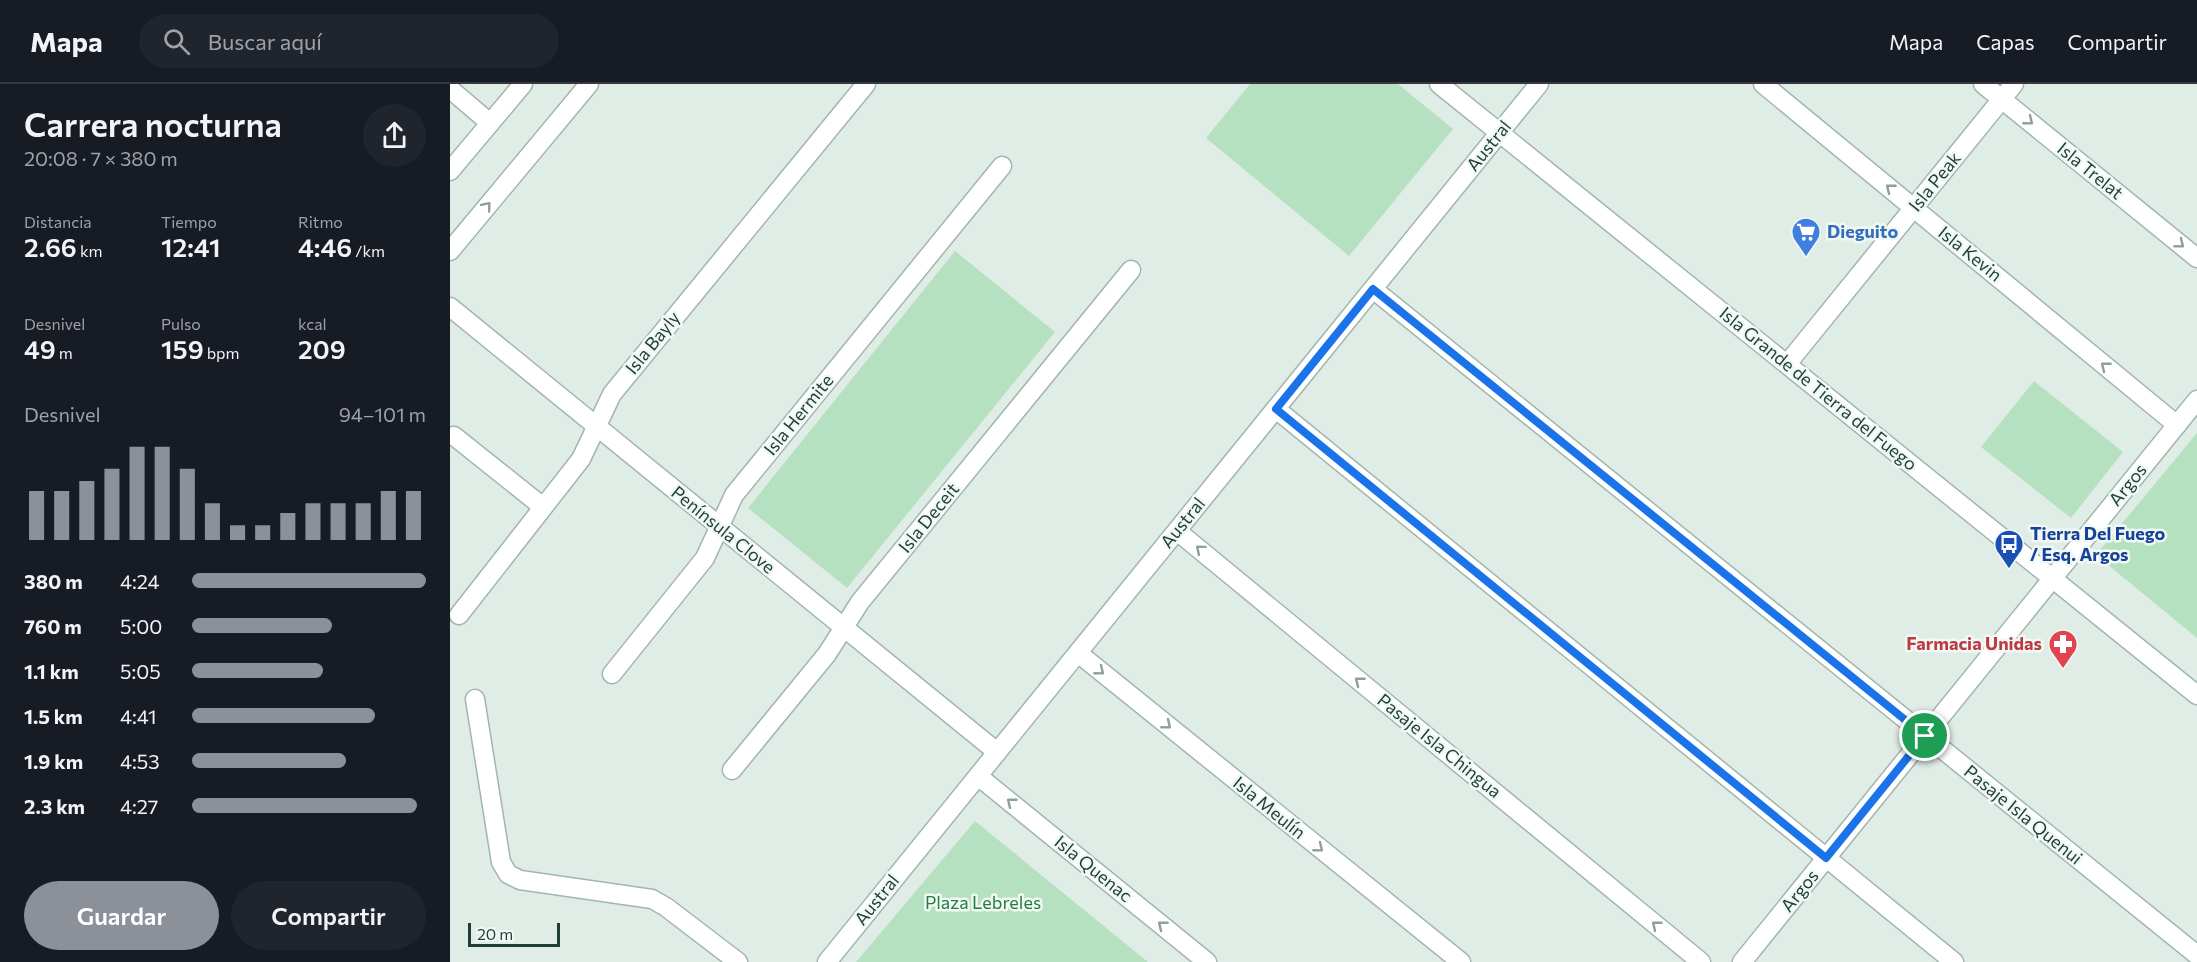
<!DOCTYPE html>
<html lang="es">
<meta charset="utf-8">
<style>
:root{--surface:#171b24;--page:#20242c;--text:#f1f3f6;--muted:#9ea1a6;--line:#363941;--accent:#8c9099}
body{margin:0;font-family:Commissioner,sans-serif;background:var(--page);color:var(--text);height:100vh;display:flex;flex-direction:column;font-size:22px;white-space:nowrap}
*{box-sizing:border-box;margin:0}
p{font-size:20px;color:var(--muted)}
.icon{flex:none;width:33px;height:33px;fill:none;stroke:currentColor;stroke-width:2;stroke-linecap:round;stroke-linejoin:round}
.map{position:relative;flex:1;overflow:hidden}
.drawer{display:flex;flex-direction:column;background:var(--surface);width:450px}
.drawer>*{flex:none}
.scale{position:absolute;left:18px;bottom:15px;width:92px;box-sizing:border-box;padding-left:6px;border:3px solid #1f3f35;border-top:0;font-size:16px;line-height:21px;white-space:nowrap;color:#1f3f35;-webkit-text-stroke:4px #f1f9f5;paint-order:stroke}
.pin{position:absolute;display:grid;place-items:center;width:51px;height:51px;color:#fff;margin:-26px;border:3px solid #fff;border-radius:50%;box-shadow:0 2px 6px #0007}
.round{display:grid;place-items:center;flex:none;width:63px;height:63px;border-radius:32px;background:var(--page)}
.headline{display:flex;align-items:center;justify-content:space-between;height:102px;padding:0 24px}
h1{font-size:33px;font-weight:600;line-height:45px}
.metrics{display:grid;grid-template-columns:repeat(3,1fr);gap:9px;height:102px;padding:6px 24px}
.metrics div{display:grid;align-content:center}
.metrics b{font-size:26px;font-weight:600}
.metrics small{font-size:16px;font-weight:400}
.metrics p{font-size:16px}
.chart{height:168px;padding:12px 24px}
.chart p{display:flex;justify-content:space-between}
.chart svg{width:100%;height:108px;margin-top:6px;stroke:var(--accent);stroke-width:6}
.cta{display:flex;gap:12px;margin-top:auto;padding:12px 24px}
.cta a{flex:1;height:69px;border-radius:36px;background:var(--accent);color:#fff;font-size:24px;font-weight:600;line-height:69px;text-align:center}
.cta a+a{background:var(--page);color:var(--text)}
ul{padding:0 24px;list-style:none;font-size:20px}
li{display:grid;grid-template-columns:96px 72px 1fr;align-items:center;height:45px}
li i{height:15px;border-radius:8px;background:var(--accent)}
header{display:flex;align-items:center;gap:36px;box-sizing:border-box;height:84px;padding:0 30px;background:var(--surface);border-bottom:2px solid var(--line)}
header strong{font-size:28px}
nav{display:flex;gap:33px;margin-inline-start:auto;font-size:21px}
.search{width:420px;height:54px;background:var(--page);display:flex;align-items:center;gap:15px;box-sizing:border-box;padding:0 21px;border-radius:33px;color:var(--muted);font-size:22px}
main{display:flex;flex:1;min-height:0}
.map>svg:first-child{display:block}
.green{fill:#b6e1c0}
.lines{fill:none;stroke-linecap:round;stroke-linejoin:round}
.minor-casing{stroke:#a2b5ae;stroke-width:21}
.minor{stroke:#fff;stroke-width:18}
.oneway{stroke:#8f9f9a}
.route-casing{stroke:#fff;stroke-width:12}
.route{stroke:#1a73e8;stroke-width:8}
.labels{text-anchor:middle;stroke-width:5;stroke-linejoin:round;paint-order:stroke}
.street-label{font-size:18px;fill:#1f3f35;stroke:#f1f9f5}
.shop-label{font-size:18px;font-weight:bold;fill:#366cbe;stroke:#f1f9f5;text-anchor:start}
.transit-label{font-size:18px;font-weight:bold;fill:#164399;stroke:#f1f9f5;text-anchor:start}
.health-label{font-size:18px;font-weight:bold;fill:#be3a42;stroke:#f1f9f5;text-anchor:end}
.park-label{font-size:18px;fill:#247b43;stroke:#f1f9f5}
</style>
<header>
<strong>Mapa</strong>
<div class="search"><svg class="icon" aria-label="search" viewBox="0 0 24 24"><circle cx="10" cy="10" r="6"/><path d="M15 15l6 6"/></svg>Buscar aquí</div>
<nav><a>Mapa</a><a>Capas</a><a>Compartir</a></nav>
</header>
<main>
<section class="drawer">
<div class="headline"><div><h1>Carrera nocturna</h1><p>20:08 · 7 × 380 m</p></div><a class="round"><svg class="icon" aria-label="share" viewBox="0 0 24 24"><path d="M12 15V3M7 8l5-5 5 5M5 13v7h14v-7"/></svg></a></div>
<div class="metrics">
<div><p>Distancia</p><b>2.66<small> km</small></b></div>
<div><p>Tiempo</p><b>12:41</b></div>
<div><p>Ritmo</p><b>4:46<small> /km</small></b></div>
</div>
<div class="metrics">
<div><p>Desnivel</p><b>49<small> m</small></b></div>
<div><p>Pulso</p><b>159<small> bpm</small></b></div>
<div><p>kcal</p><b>209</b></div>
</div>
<div class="chart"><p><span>Desnivel</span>94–101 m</p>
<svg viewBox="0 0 160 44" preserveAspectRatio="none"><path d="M5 44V24M15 44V24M25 44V20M35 44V15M45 44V6M55 44V6M65 44V15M75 44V29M85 44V38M95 44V38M105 44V33M115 44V29M125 44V29M135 44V29M145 44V24M155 44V24"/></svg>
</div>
<ul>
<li><b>380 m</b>4:24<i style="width:100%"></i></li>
<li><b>760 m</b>5:00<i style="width:60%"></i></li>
<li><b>1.1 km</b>5:05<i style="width:56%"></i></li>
<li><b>1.5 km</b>4:41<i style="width:78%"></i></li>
<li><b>1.9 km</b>4:53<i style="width:66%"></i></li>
<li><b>2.3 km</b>4:27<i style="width:96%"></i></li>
</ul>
<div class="cta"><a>Guardar</a><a>Compartir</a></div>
</section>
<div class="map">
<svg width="1747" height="878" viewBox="0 0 1747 878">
<rect width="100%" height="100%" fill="#e0ede7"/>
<!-- green -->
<g class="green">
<polygon points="800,0 948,0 1003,45 899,172 756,54"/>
<polygon points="505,167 605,248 397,504 298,424"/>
<polygon points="1584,297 1673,368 1621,434 1531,363"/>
<polygon points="1747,349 1747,554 1646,471"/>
<polygon points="525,737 698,878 406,878"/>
</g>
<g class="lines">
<!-- minor casing -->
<g class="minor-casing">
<g id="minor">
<polyline points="989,0 1747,611"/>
<polyline points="1313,0 1727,341"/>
<polyline points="1533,0 1747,174"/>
<polyline points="0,5 40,39"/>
<polyline points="0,87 73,0"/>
<polyline points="0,167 139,0"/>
<polyline points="923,205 1747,871"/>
<polyline points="0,223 547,668"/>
<polyline points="1337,280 1564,0"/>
<polyline points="826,325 1504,878"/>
<polyline points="4,352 93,423"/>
<polyline points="727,447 1251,878"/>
<polyline points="9,531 131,375 162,310 416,0"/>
<polyline points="628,569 1011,878"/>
<polyline points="162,590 255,474 284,411 552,82"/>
<polyline points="25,615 51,778 58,790 70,796 202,815 216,823 288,878"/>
<polyline points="282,686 377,570 410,518 681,186"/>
<polyline points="528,692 757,878"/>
<polyline points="377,878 1089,0"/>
<polyline points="1292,878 1747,316"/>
</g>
</g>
<!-- minor -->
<use href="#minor" class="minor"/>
</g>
<!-- one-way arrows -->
<defs><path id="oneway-chevron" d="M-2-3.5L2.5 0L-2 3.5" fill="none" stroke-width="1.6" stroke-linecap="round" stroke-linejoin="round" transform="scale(1.5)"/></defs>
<g class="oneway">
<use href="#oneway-chevron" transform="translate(1579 37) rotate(39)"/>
<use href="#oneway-chevron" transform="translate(1440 104) rotate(-141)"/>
<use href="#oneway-chevron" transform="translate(37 122) rotate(-50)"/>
<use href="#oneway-chevron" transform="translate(1730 160) rotate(39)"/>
<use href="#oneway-chevron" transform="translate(1655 282) rotate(-141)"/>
<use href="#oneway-chevron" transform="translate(750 465) rotate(-140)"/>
<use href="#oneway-chevron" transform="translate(650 587) rotate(39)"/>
<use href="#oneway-chevron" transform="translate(909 597) rotate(-141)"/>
<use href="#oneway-chevron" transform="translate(717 641) rotate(39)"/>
<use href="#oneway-chevron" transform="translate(561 718) rotate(-141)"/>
<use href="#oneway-chevron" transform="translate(869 764) rotate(39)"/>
<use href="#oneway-chevron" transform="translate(712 841) rotate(-141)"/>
<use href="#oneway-chevron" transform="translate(1206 841) rotate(-141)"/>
</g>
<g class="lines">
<!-- route casing -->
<g class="route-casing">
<polygon id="route" points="923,205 1475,652 1376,774 826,325"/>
</g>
<!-- route -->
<use href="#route" class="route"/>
</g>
<!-- icons -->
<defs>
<g id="supermarket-pin" transform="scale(1.5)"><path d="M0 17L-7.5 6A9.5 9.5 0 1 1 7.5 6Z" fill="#3f7fe0" stroke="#f1f9f5"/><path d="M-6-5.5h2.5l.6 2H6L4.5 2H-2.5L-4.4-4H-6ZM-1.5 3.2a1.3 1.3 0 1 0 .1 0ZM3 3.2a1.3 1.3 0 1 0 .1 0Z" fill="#fff"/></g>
<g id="bus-pin" transform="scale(1.5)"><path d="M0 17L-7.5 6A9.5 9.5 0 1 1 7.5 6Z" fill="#1a4fb4" stroke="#f1f9f5"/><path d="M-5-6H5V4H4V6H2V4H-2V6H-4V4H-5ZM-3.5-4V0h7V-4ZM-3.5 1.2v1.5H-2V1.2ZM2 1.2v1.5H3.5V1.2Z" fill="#fff"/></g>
<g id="pharmacy-pin" transform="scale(1.5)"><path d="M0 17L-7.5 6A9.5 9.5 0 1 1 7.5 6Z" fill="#e0444e" stroke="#f1f9f5"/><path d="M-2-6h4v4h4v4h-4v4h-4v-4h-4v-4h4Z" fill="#fff"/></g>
</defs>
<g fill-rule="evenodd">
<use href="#supermarket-pin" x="1356" y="148"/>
<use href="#bus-pin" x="1559" y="460"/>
<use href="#pharmacy-pin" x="1613" y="560"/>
</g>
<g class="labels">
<!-- street labels -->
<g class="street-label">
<text transform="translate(1039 62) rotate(-51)" y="6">Austral</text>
<text transform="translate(1640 87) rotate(39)" y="6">Isla Trelat</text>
<text transform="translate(1485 98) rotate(-51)" y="6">Isla Peak</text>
<text transform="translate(1520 170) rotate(39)" y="6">Isla Kevin</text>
<text transform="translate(203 259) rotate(-51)" y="6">Isla Bayly</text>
<text transform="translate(1368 305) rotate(39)" y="6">Isla Grande de Tierra del Fuego</text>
<text transform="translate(349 331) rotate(-51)" y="6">Isla Hermite</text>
<text transform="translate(1678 401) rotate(-51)" y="6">Argos</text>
<text transform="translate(479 434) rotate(-51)" y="6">Isla Deceit</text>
<text transform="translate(733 439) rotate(-51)" y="6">Austral</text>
<text transform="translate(273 446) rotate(39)" y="6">Península Clove</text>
<text transform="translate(989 662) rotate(39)" y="6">Pasaje Isla Chingua</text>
<text transform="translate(819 724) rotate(39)" y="6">Isla Meulín</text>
<text transform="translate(1573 731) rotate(39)" y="6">Pasaje Isla Quenui</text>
<text transform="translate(643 785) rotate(39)" y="6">Isla Quenac</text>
<text transform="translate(1350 807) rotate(-51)" y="6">Argos</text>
<text transform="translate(427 816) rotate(-51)" y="6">Austral</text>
</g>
<!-- shop labels -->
<g class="shop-label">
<text x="1377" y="154">Dieguito</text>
</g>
<!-- transit labels -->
<g class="transit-label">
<text x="1580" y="456">Tierra Del Fuego<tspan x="1580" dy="21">/ Esq. Argos</tspan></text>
</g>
<!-- health labels -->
<g class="health-label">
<text x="1592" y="566">Farmacia Unidas</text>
</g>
<!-- park labels -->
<g class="park-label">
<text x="533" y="825">Plaza Lebreles</text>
</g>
</g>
</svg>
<div class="scale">20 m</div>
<div class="pin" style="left:1475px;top:652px;background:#1e9e55"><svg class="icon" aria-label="arrive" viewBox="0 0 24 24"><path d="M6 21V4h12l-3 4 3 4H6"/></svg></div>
</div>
</main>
